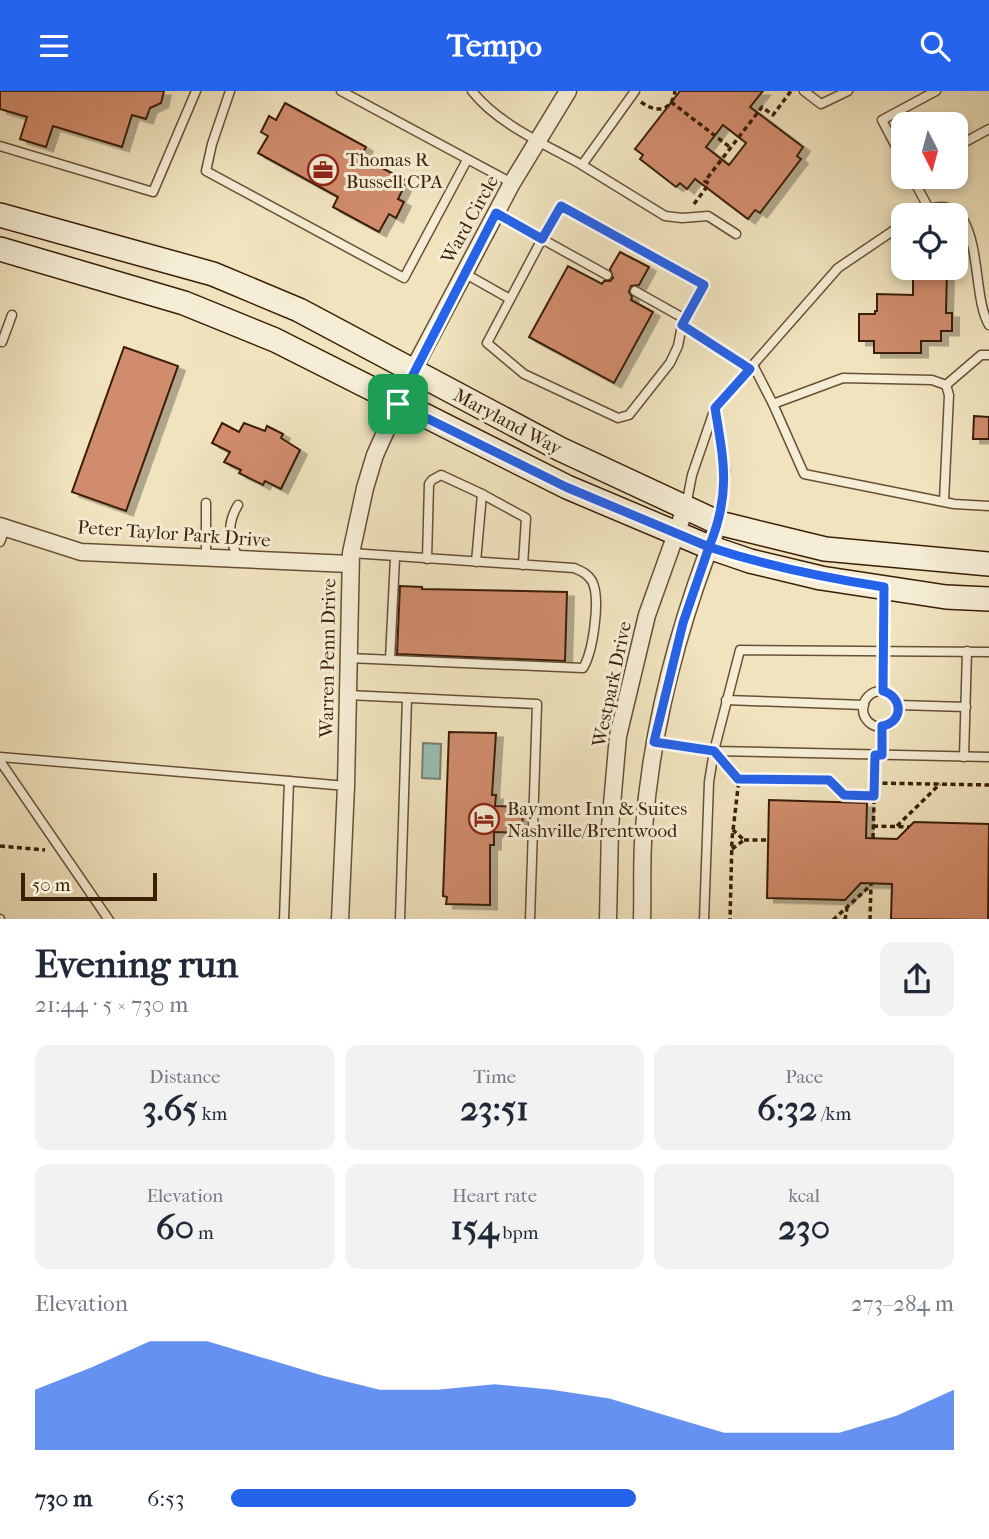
<!DOCTYPE html>
<meta charset="utf-8">
<style>
:root{--surface:#fff;--page:#f2f2f3;--text:#1f2937;--muted:#747a83;--accent:#2563eb}
body{margin:0;font-family:"IM FELL French Canon",serif;background:var(--page);color:var(--text);height:100vh;display:flex;flex-direction:column;font-size:26px;white-space:nowrap}
*{box-sizing:border-box;margin:0}
p{font-size:23px;color:var(--muted)}
.icon{flex:none;width:38px;height:38px;fill:none;stroke:currentColor;stroke-width:2;stroke-linecap:round;stroke-linejoin:round}
.map{position:relative;height:828px;overflow:hidden}
.drawer{display:flex;flex-direction:column;background:var(--surface);flex:1}
.drawer>*{flex:none}
.needle{width:46px;rotate:174deg}
.buttons{position:absolute;left:891px;top:21px;display:grid;gap:14px}
.buttons a{display:grid;place-items:center;width:77px;height:77px;border-radius:14px;background:var(--surface);box-shadow:0 4px 10px #0003;font-size:35px}
.scale{position:absolute;left:21px;bottom:18px;width:136px;box-sizing:border-box;padding-left:7px;border:4px solid #3b1f07;border-top:0;font-size:19px;line-height:24px;white-space:nowrap;color:#3b1f07;-webkit-text-stroke:5px #f5edd5;paint-order:stroke}
.pin{position:absolute;display:grid;place-items:center;width:60px;height:60px;color:#fff;margin:-30px;border-radius:14px;box-shadow:0 4px 10px #0006}
.round{display:grid;place-items:center;flex:none;width:74px;height:74px;border-radius:14px;background:var(--page)}
.overview{display:flex;align-items:center;justify-content:space-between;height:119px;padding:0 35px}
h1{font-size:38px;font-weight:700;line-height:52px}
.metrics{display:grid;grid-template-columns:repeat(3,1fr);gap:10px;height:119px;padding:7px 35px}
.metrics div{display:grid;align-content:center;border-radius:14px;background:var(--page);text-align:center}
.metrics b{font-size:35px;font-weight:700}
.metrics small{font-size:19px;font-weight:400}
.metrics p{font-size:19px}
.chart{height:196px;padding:14px 35px}
.chart p{display:flex;justify-content:space-between}
.chart svg{width:100%;height:126px;margin-top:7px;fill:var(--accent);opacity:.7}
ul{padding:0 35px;list-style:none;font-size:23px}
li{display:grid;grid-template-columns:112px 84px 1fr;align-items:center;height:52px}
li i{height:18px;border-radius:9px;background:var(--accent)}
header{display:flex;justify-content:space-between;align-items:center;height:91px;padding:0 35px;background:var(--accent);color:#fff;font-size:32px;font-weight:700}
.map>svg:first-child{display:block}
.water{fill:#9abeb4;stroke:#747e6f;stroke-width:2}
.building{fill:#d08c6c;stroke:#3b1f07;stroke-width:2;fill-rule:evenodd;filter:url(#shadow)}
.lines{fill:none;stroke-linecap:round;stroke-linejoin:round}
.service-casing{stroke:#685035;stroke-width:11}
.minor-casing{stroke:#685035;stroke-width:19}
.secondary-casing{stroke:#3b1f07;stroke-width:26}
.path{stroke:#3b1f07;stroke-width:3.5;stroke-dasharray:5 3.5;stroke-linecap:butt}
.service{stroke:#f5edd5;stroke-width:8}
.minor{stroke:#f5edd5;stroke-width:16}
.secondary{stroke:#f5edd5;stroke-width:23}
.route-casing{stroke:#fff;stroke-width:14}
.route{stroke:#2563eb;stroke-width:9}
.labels{text-anchor:middle;stroke-width:6;stroke-linejoin:round;paint-order:stroke}
.poi-label{font-size:19px;fill:#3b1f07;stroke:#f5edd5;text-anchor:start}
.street-label{font-size:19px;fill:#3b1f07;stroke:#f5edd5}
</style>
<header><svg class="icon" aria-label="menu" viewBox="0 0 24 24"><path d="M4 6h16M4 12h16M4 18h16"/></svg>Tempo<svg class="icon" aria-label="search" viewBox="0 0 24 24"><circle cx="10" cy="10" r="6"/><path d="M15 15l6 6"/></svg></header>
<div class="map">
<svg width="989" height="829" viewBox="0 0 989 829">
<defs>
<filter id="shadow"><feDropShadow dx="7" dy="4.5" stdDeviation="0" flood-color="#0004"/></filter>
</defs>
<rect width="100%" height="100%" fill="#f0e3be"/>
<filter id="stains"><feTurbulence type="fractalNoise" baseFrequency=".00286" numOctaves="4"/><feColorMatrix values="0 0 0 0 .2 0 0 0 0 .09 0 0 0 0 .02 0 0 0 .5 -.17"/></filter>
<radialGradient id="worn" r=".72"><stop offset=".6" stop-color="#630" stop-opacity="0"/><stop offset="1" stop-color="#630" stop-opacity=".3"/></radialGradient>
<!-- water -->
<polygon class="water" points="423,652 441,653 440,688 422,687"/>
<!-- building -->
<g class="building">
<polygon points="0,0 164,0 161,12 150,17 146,28 132,24 122,56 53,35 46,56 20,48 27,26 0,18"/>
<path d="M680,0H763L750,16L803,56L797,65L801,68L760,122L755,119L748,128L695,88L687,98L680,92L676,96L640,68L643,64L635,58ZM723,34L746,52L729,74L706,56Z"/>
<polygon points="285,12 366,56 361,66 407,90 398,108 404,111 396,127 389,123 379,141 333,116 338,106 258,62 268,45 261,41 269,25 276,29"/>
<polygon points="620,161 649,176 639,194 631,195 629,201 632,206 631,209 653,221 614,292 529,246 568,175 602,193 604,190 610,190 613,187 610,178"/>
<polygon points="913,178 947,178 946,222 952,222 952,240 941,240 941,250 921,250 921,262 874,262 874,250 859,250 859,223 875,223 875,220 877,220 877,203 913,204"/>
<polygon points="124,256 178,275 126,420 72,401"/>
<polygon points="974,325 989,326 989,348 973,348"/>
<polygon points="222,332 239,341 244,332 265,340 267,335 283,343 281,347 300,359 281,398 265,390 263,394 239,382 241,379 224,371 230,361 212,352"/>
<polygon points="400,495 422,496 422,498 567,501 565,570 397,563"/>
<polygon points="449,641 496,642 492,704 496,704 495,715 523,716 522,742 494,741 494,754 490,754 490,814 446,813 447,806 443,805"/>
<polygon points="769,709 867,712 866,747 897,748 914,731 989,733 988,829 891,828 892,793 861,792 845,809 767,807"/>
</g>
<g class="lines">
<!-- service casing -->
<g class="service-casing">
<g id="service">
<polyline points="230,0 212,53 206,80 404,187 467,69"/>
<polyline points="341,0 512,92"/>
<path d="M472,0C499,34 545,53 582,74"/>
<polyline points="635,0 582,74 665,125 682,127 708,125 736,143"/>
<polyline points="804,0 821,13 848,0"/>
<polyline points="0,55 153,101 196,0"/>
<polyline points="956,56 989,38"/>
<polyline points="903,69 882,29 936,0"/>
<polyline points="912,86 929,118"/>
<polyline points="496,123 542,148 487,252 524,283 618,327 629,324 670,272 678,255 682,234 704,194 561,115 542,148 607,184"/>
<path d="M915,124C989,85 968,201 989,234"/>
<polyline points="464,182 510,208"/>
<polyline points="635,200 685,228"/>
<polyline points="682,234 750,278"/>
<polyline points="2,251 12,224"/>
<polyline points="753,274 773,313 804,383 954,413 989,415"/>
<polyline points="773,313 843,287 932,289 946,294 981,264 989,264"/>
<polyline points="716,319 725,380 720,428"/>
<polyline points="944,410 949,304 946,294"/>
<polyline points="206,412 206,467"/>
<path d="M238,414C226,434 229,449 239,468"/>
<polyline points="686,415 692,384 715,317 838,177 903,133"/>
<polyline points="0,451 6,436"/>
<polyline points="427,468 429,393 432,389 441,384 482,403 526,427 523,474"/>
<polyline points="476,471 482,403"/>
<path d="M348,567L583,577C593,561 601,507 592,490C587,482 581,480 574,477L351,462"/>
<polyline points="390,568 395,467"/>
<polyline points="883,600 884,499"/>
<circle cx="881" cy="618" r="18"/>
<polyline points="348,604 537,613 530,829"/>
<polyline points="726,609 864,614"/>
<polyline points="899,614 966,616"/>
<polyline points="654,651 714,660 989,666"/>
<polyline points="882,664 882,635"/>
<polyline points="0,666 289,690"/>
<polyline points="964,666 967,560"/>
<polyline points="0,670 109,829"/>
<polyline points="0,828 0,829"/>
<polyline points="284,829 289,690 346,695"/>
<polyline points="400,829 407,607"/>
<polyline points="704,829 709,691 714,660 740,559 989,561"/>
</g>
</g>
<!-- minor casing -->
<g class="minor-casing">
<g id="minor">
<polyline points="413,279 512,92 568,0"/>
<polyline points="0,435 81,461 350,473"/>
<polyline points="340,829 346,695 351,462 365,397 375,364 398,313"/>
<polyline points="608,829 610,736 618,645 647,524 686,415"/>
<path d="M642,829C643,798 641,767 644,737C652,633 680,529 719,432"/>
</g>
</g>
<!-- secondary casing -->
<g class="secondary-casing">
<g id="secondary">
<polyline points="0,124 213,183 299,219 560,358 719,432 825,458 989,473"/>
<polyline points="0,158 184,212 275,249 567,396 709,456 750,470 821,487 946,506 989,508"/>
</g>
</g>
<!-- path -->
<g class="path">
<path d="M641,11C656,22 672,21 675,0"/>
<polyline points="671,11 731,57"/>
<polyline points="694,113 709,93 705,90 762,16 773,24 791,0"/>
<polyline points="724,672 739,688 732,748 730,829"/>
<polyline points="739,688 829,689 844,704 874,705"/>
<polyline points="874,692 989,694"/>
<polyline points="873,735 909,736"/>
<polyline points="897,735 940,693"/>
<polyline points="873,747 875,676"/>
<polyline points="744,749 768,749"/>
<polyline points="0,755 45,759"/>
<polyline points="732,758 744,749 733,739"/>
<polyline points="833,829 870,795"/>
<polyline points="845,829 847,817"/>
<polyline points="870,829 871,792"/>
</g>
<!-- service -->
<use href="#service" class="service"/>
<!-- minor -->
<use href="#minor" class="minor"/>
<!-- secondary -->
<use href="#secondary" class="secondary"/>
</g>
<g class="lines">
<!-- route casing -->
<g class="route-casing">
<path id="route" d="M398,313L566,396L709,456L683,532L654,651L714,660L738,688L829,689L844,704L874,705L875,664H882V635C904,631 903,606 883,600L884,496C825,487 767,475 709,456C731,403 724,371 715,317L750,278L682,234L704,194L561,115L542,148L496,122L398,313"/>
</g>
<!-- route -->
<use href="#route" class="route"/>
</g>
<!-- icons -->
<defs>
<g id="office-ring" transform="scale(1.575)"><circle r="9.5" fill="#f5edd5" stroke="#8f2418" stroke-width="1.5"/><path d="M-6-3h4V-5.5h4V-3h4V5H-6ZM-1-4.5V-3h2v-1.5ZM-6 0V1H6V0Z" fill="#8f2418"/></g>
<g id="hotel-ring" transform="scale(1.575)"><circle r="9.5" fill="#f5edd5" stroke="#8f2418" stroke-width="1.5"/><path d="M-6-4.5h1.5V1H6V5H4.5V3h-9V5H-6ZM-4 0a1.8 1.8 0 1 1 3.6 0ZM.5 0V-2.5h3Q6-2.5 6 0Z" fill="#8f2418"/></g>
</defs>
<g fill-rule="evenodd">
<use href="#office-ring" x="323" y="79"/>
<use href="#hotel-ring" x="484" y="728"/>
</g>
<g class="labels">
<!-- poi labels -->
<g class="poi-label">
<text x="346" y="75">Thomas R<tspan x="346" dy="22">Bussell CPA</tspan></text>
<text x="507" y="724">Baymont Inn &amp; Suites<tspan x="507" dy="22">Nashville/Brentwood</tspan></text>
</g>
<!-- street labels -->
<g class="street-label">
<text transform="translate(469 128) rotate(-61)" y="7">Ward Circle</text>
<text transform="translate(508 330) rotate(28)" y="7">Maryland Way</text>
<text transform="translate(174 442) rotate(4)" y="7">Peter Taylor Park Drive</text>
<text transform="translate(327 567) rotate(-89)" y="7">Warren Penn Drive</text>
<text transform="translate(611 593) rotate(-78)" y="7">Westpark Drive</text>
</g>
</g>
<rect width="100%" height="100%" filter="url(#stains)"/>
<rect width="100%" height="100%" fill="url(#worn)"/>
</svg>
<div class="buttons">
<a><svg class="needle" viewBox="-14 -14 28 28"><path d="M0-13l5 13h-10z" fill="#e53935"/><path d="M0 13l5-13h-10z" fill="#747a83"/></svg></a>
<a><svg class="icon" aria-label="locate" viewBox="0 0 24 24"><circle cx="12" cy="12" r="6"/><path d="M12 2v4M12 18v4M2 12h4M18 12h4"/></svg></a>
</div>
<div class="scale">50 m</div>
<div class="pin" style="left:398px;top:313px;background:#1e9e55"><svg class="icon" aria-label="arrive" viewBox="0 0 24 24"><path d="M6 21V4h12l-3 4 3 4H6"/></svg></div>
</div>
<section class="drawer">
<div class="overview"><div><h1>Evening run</h1><p>21:44 · 5 × 730 m</p></div><a class="round"><svg class="icon" aria-label="share" viewBox="0 0 24 24"><path d="M12 15V3M7 8l5-5 5 5M5 13v7h14v-7"/></svg></a></div>
<div class="metrics">
<div><p>Distance</p><b>3.65<small> km</small></b></div>
<div><p>Time</p><b>23:51</b></div>
<div><p>Pace</p><b>6:32<small> /km</small></b></div>
</div>
<div class="metrics">
<div><p>Elevation</p><b>60<small> m</small></b></div>
<div><p>Heart rate</p><b>154<small> bpm</small></b></div>
<div><p>kcal</p><b>230</b></div>
</div>
<div class="chart"><p><span>Elevation</span>273–284 m</p>
<svg viewBox="0 0 160 44" preserveAspectRatio="none"><path d="M0 44V23L10 15L20 6L30 6L40 12L50 18L60 23L70 23L80 21L90 23L100 26L110 32L120 38L130 38L140 38L150 32L160 23V44z"/></svg>
</div>
<ul>
<li><b>730 m</b>6:53<i style="width:56%"></i></li>
</ul>
</section>
